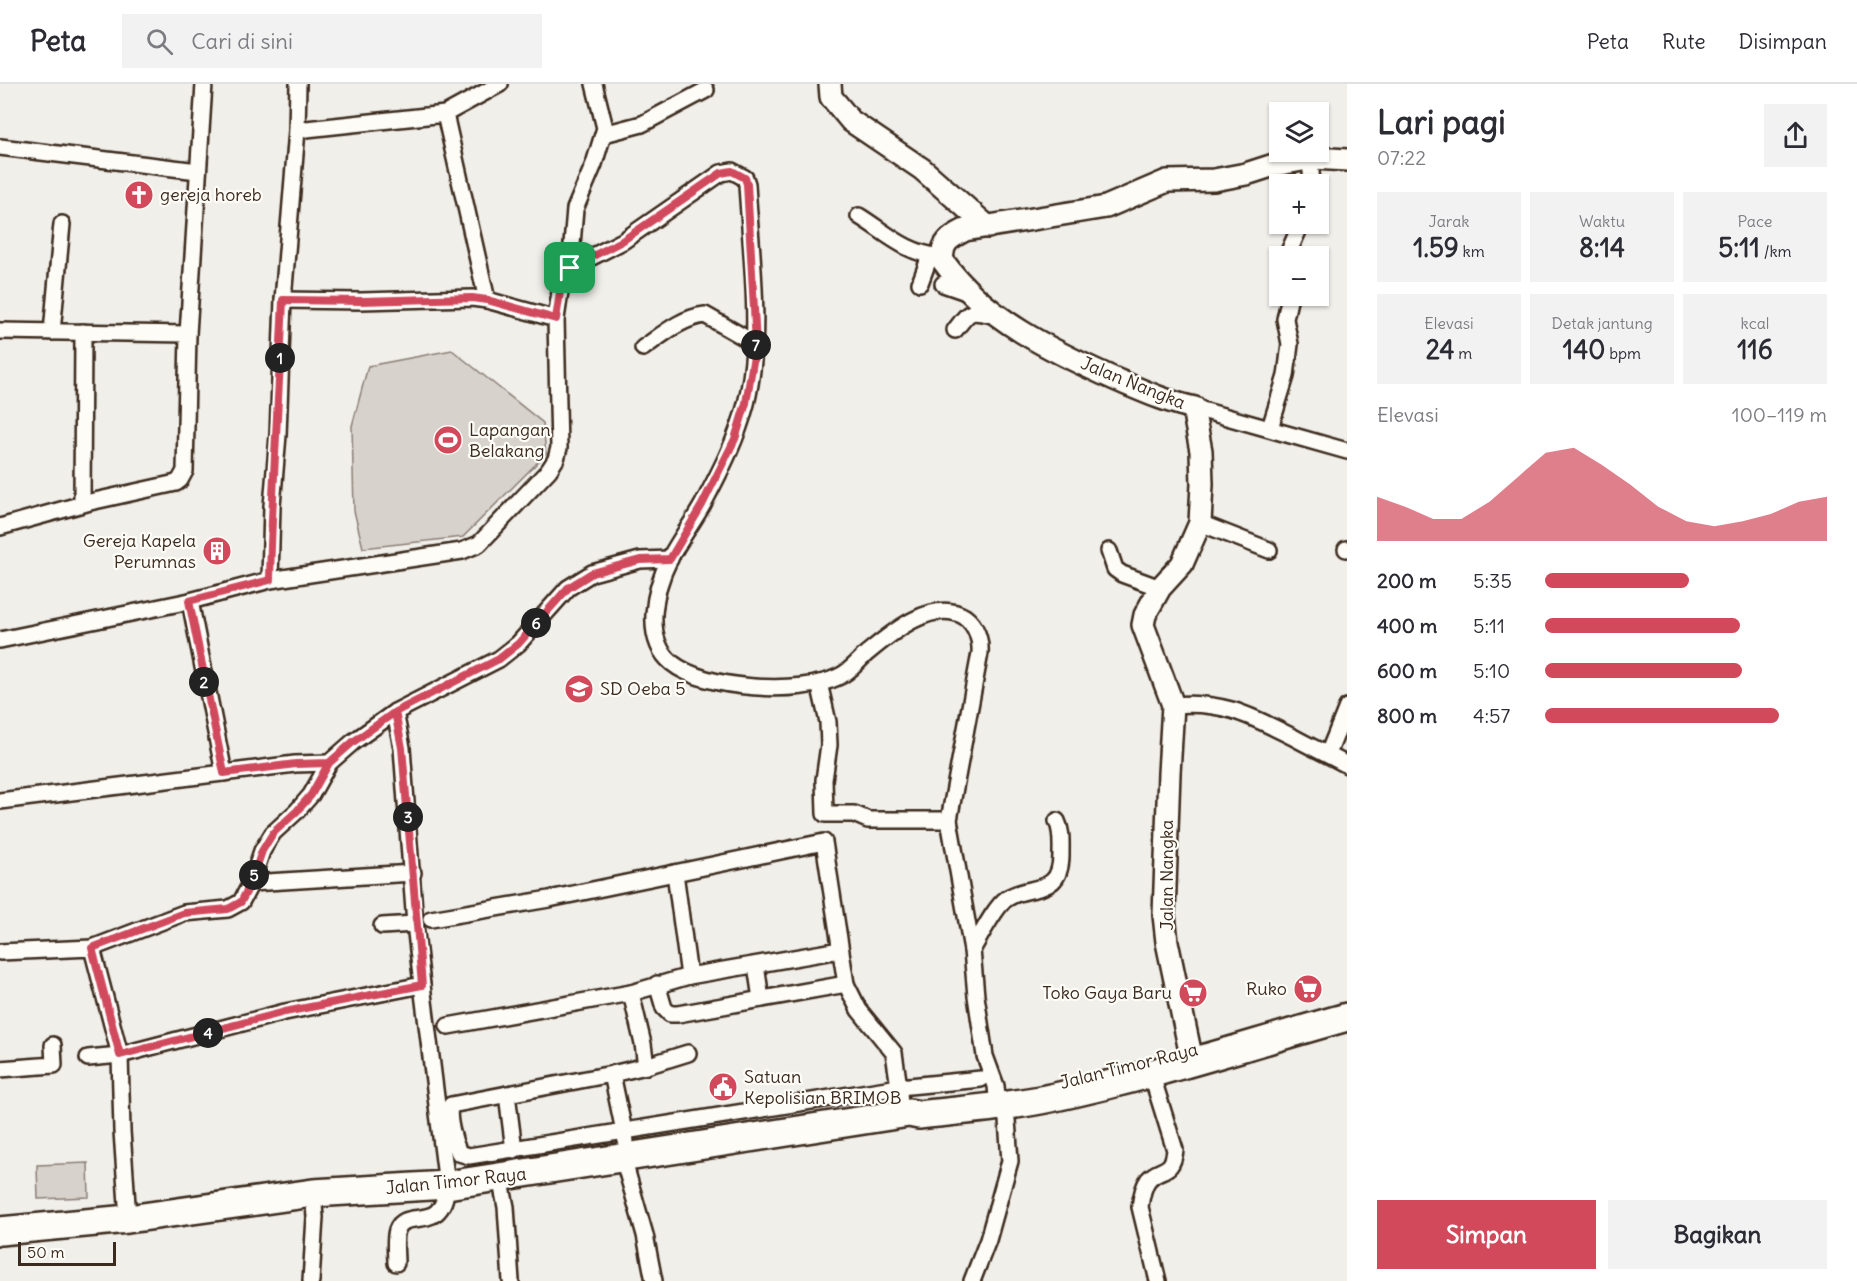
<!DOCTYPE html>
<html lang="id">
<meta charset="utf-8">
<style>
:root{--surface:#fff;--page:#f2f2f3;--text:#2b2b33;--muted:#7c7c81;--line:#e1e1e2;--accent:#d1495b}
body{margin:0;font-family:Delius,sans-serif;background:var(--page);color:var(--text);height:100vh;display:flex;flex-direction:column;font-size:22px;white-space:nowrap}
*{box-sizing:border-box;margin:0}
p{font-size:20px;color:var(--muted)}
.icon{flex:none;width:33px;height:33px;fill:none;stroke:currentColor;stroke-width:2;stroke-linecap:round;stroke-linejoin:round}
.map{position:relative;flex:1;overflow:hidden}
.details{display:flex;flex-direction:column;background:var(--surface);width:510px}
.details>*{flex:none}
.buttons{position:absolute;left:1269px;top:18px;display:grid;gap:12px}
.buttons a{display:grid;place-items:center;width:60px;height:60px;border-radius:0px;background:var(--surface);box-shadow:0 2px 4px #0004;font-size:30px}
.scale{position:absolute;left:18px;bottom:15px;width:98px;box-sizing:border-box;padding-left:6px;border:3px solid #3b2a1e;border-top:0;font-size:16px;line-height:21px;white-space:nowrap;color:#3b2a1e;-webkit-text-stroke:4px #fdfcf7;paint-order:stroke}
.pin{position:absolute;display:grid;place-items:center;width:51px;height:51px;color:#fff;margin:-26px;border-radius:12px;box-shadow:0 3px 9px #0006}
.km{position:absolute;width:30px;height:30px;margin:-15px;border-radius:50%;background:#222;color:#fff;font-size:16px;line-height:30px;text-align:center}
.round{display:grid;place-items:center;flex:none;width:63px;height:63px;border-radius:0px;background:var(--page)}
.headline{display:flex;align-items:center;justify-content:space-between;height:102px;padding:0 30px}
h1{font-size:33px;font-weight:700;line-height:45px}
.stats{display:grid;grid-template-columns:repeat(3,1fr);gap:9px;height:102px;padding:6px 30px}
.stats div{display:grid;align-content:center;border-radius:0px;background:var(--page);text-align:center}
.stats b{font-size:26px;font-weight:700}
.stats small{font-size:16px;font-weight:400}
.stats p{font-size:16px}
.chart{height:168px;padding:12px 30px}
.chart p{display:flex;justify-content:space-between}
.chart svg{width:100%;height:108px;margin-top:6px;fill:var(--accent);opacity:.7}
.primary-button{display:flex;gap:12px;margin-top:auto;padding:12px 30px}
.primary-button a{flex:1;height:69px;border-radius:0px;background:var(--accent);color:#fff;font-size:24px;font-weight:700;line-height:69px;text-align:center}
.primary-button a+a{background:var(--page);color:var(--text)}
ul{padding:0 30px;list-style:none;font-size:20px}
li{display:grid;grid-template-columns:96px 72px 1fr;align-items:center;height:45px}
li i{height:15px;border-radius:8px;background:var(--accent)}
header{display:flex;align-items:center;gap:36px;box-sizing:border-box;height:84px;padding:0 30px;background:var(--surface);border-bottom:2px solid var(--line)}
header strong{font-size:28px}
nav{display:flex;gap:33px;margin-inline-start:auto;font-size:21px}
.search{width:420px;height:54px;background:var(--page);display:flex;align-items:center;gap:15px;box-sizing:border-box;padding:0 21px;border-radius:0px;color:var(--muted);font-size:22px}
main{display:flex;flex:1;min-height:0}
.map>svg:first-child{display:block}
.green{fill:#d7d2cc;stroke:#897e75;stroke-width:1.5}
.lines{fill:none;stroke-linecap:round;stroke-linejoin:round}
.street-casing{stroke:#3b2a1e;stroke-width:20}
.secondary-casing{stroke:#3b2a1e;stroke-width:26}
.highway-casing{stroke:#3b2a1e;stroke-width:32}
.street{stroke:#fdfcf7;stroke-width:15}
.secondary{stroke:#fdfcf7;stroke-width:21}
.highway{stroke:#fdfcf7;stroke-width:27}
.route-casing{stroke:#fff;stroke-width:12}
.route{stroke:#d1495b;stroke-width:8}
.labels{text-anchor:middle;stroke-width:4.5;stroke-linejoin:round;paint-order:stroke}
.poi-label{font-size:18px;fill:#3b2a1e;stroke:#fdfcf7;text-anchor:start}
.street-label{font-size:18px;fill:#3b2a1e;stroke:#fdfcf7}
</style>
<header>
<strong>Peta</strong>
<div class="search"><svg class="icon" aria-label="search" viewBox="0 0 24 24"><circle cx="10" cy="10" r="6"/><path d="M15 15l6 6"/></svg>Cari di sini</div>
<nav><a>Peta</a><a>Rute</a><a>Disimpan</a></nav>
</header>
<main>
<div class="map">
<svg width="1347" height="1197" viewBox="0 0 1347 1197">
<rect width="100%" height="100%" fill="#f1efea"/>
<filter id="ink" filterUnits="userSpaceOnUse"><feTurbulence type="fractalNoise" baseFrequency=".0167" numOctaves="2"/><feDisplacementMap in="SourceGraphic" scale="12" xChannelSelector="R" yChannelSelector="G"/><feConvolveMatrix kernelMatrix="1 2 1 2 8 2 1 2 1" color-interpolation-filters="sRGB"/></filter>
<g filter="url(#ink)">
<!-- green -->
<g class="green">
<polygon points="452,266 543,339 546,370 463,453 363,464 354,427 352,342 368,282"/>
<polygon points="88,1079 89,1113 38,1115 37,1081"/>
</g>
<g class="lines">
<!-- street casing -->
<g class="street-casing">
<g id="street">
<polyline points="297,46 445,30"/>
<polyline points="604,50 642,40 706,6"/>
<polyline points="0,63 198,87"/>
<polyline points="1310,75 1312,100"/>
<path d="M859,132C888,150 905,169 941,173"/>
<polyline points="1287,172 1301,140"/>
<path d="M570,184L623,157L721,89L732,87L745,94L747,100C751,172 763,250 746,320C737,355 720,388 703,420C693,438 680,455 670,474C655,504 642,554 672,579C705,606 801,611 838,593C850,588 857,578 866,570C890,550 933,513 965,533C976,541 981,556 980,569L949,736L972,866L976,912L985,972L996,1002L997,1013"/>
<polyline points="920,199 930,172"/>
<polyline points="943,200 969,209"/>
<polyline points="283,216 361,217 472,214 487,216 556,235"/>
<polyline points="487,216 445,30 500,0"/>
<path d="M955,246C971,226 968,226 993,231"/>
<polyline points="0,247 188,250"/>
<polyline points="52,248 62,140"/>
<path d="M643,264C662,251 681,234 705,231L756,260"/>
<polyline points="1195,324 1347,367"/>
<polyline points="1270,344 1286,292 1290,260 1285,235 1290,212"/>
<polyline points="82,420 83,248"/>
<polyline points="1200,439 1269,466"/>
<polyline points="0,443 90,418 176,399 180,396 185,387 188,250 204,0"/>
<polyline points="1346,465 1347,465"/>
<polyline points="1109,467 1115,485 1122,490 1160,504"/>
<polyline points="270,496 272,422 278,351 283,216 297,46 298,0"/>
<polyline points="190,517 224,689"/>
<polyline points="0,556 190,517 270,496 462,467 479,460 549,386 556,375 559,364 556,235 560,208 570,184 575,125 594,80 605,44 594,0"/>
<polyline points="819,599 828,638 829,661 824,696 825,730 854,730 868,736 949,736"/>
<path d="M1173,621C1222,616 1251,632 1293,653C1311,663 1329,671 1347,681"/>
<polyline points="395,628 402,664 415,840"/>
<polyline points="1328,670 1347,623"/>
<polyline points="0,717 295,680 329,679"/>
<polyline points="251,799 413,789"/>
<polyline points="431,835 549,815 824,758 846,900 859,926 894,969 899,1003 900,1031"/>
<polyline points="92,864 184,829 228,825 241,818 251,799 262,767 273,749 297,727 311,711 329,679 353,658 395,628 499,575 518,560 568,504 592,489 640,476 670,475"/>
<path d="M972,866C980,853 995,823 1006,815C1029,799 1062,814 1061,769C1061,758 1062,747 1057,737"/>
<polyline points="0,868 92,864 120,971 122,1047 128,1135"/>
<polyline points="756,881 761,915"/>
<polyline points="689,892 840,866"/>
<polyline points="657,900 664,924 670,930 678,930 846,900"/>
<polyline points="631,909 643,960 646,982"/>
<polyline points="448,942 631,909 689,892 675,789"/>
<path d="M688,969L646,982L612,990L451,1021C446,1032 454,1058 459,1069L469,1072L899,1003L981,995"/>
<polyline points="88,974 120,971 285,928 422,901 415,840 382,842"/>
<polyline points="0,985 54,981 53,961"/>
<path d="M1151,989L1175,1066C1172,1092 1160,1082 1148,1096C1143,1103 1141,1115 1140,1123L1158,1197"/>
<polyline points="612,990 626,1057"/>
<polyline points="507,1010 514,1066"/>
<polyline points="623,1074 645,1151 654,1197"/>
<polyline points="500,1093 506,1123 511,1197"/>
<path d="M396,1179C396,1169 394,1155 397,1146C406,1122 443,1152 447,1101L422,901"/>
<polyline points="311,1197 315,1133 313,1109"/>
<polyline points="972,1197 988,1156 1010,1077 1007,1036 1003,1022"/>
</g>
</g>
<!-- secondary casing -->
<g class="secondary-casing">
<g id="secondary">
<polyline points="830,0 831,13 851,37 922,85 988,143"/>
<path d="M1190,967L1167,858L1164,831L1169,689L1173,621L1143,541L1145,531L1160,504L1182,480L1200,439L1202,400L1201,367L1195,335V324C1167,318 1143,307 1117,296C1054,268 984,235 943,177C940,159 951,153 965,146L1106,123L1167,97L1214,96L1246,90L1274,81L1314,74L1347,76"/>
</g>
</g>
<!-- highway casing -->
<g class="highway-casing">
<path id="highway" d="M0,1147L128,1135L313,1109L447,1101L909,1029L919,1031C964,1026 1010,1023 1055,1013C1154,992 1250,960 1347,933"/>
</g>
<!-- street -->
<use href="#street" class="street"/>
<!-- secondary -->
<use href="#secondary" class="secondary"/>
<!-- highway -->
<use href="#highway" class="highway"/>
</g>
</g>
<g class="lines" filter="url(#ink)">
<!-- route casing -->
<g class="route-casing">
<path id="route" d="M570,184L560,208L556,235L487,216L472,214L361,217L283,216C279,310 272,403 270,496L189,517L224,689L296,680L329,679L353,658L395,628L402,664L422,901L285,928L120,971L92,864L184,829L228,825L241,818L251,799L262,767L273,749L297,727L311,711L329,679L353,658L395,628L499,575L518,560L568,504L592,489L640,476L670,475L702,421L735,355L746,319L756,260L747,100L745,94L732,87L721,89L622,157L570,184"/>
</g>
<!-- route -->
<use href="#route" class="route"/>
</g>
<!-- icons -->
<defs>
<g id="church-disc" transform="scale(1.5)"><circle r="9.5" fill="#d1495b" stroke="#fdfcf7"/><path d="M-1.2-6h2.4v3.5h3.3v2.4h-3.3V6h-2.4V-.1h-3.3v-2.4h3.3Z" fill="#fff"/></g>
<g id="stadium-disc" transform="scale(1.5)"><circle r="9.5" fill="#d1495b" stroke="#fdfcf7"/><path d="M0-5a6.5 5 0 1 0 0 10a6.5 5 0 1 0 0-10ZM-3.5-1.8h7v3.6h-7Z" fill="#fff"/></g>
<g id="building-disc" transform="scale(1.5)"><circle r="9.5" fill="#d1495b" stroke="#fdfcf7"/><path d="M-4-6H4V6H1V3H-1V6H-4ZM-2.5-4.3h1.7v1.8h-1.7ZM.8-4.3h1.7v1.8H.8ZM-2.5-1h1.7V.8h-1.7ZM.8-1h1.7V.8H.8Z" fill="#fff"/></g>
<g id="school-disc" transform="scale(1.5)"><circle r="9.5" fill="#d1495b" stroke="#fdfcf7"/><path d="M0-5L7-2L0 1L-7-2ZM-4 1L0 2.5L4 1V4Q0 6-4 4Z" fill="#fff"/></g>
<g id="supermarket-disc" transform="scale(1.5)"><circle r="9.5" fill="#d1495b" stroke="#fdfcf7"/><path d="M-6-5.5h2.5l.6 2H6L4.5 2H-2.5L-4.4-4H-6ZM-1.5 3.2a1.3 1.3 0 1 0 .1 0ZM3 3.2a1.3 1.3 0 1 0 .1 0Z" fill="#fff"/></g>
<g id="civic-disc" transform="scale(1.5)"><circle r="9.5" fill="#d1495b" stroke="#fdfcf7"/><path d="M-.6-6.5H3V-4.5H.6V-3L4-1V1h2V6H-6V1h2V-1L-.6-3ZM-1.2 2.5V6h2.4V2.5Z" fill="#fff"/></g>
</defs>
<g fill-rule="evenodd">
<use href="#church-disc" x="139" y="111"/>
<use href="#stadium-disc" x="448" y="356"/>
<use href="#building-disc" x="217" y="467"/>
<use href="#school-disc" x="579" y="605"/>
<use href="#supermarket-disc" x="1308" y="905"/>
<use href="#supermarket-disc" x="1193" y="909"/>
<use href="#civic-disc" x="723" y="1003"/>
</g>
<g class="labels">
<!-- poi labels -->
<g class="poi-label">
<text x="160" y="117">gereja horeb</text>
<text x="469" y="352">Lapangan<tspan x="469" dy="21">Belakang</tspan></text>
<text x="196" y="463" text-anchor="end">Gereja Kapela<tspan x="196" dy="21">Perumnas</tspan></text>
<text x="600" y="611">SD Oeba 5</text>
<text x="1287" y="911" text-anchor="end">Ruko</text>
<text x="1172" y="915" text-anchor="end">Toko Gaya Baru</text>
<text x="744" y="999">Satuan<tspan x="744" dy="21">Kepolisian BRIMOB</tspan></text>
</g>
<!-- street labels -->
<g class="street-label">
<text transform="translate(1133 299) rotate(22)" y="6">Jalan Nangka</text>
<text transform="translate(1167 791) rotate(-90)" y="6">Jalan Nangka</text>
<text transform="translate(1129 982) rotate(-14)" y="6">Jalan Timor Raya</text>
<text transform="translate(456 1097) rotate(-6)" y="6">Jalan Timor Raya</text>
</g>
</g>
</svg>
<div class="buttons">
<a><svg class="icon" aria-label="layers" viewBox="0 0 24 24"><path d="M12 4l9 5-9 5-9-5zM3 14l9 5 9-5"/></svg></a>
<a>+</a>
<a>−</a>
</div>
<div class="scale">50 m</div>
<div class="pin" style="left:570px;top:184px;background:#1e9e55"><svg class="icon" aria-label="arrive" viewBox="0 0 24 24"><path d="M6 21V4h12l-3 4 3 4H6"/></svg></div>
<b class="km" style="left:280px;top:274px">1</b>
<b class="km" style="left:204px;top:598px">2</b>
<b class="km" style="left:408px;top:733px">3</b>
<b class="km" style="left:208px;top:949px">4</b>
<b class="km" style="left:254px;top:791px">5</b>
<b class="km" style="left:536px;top:539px">6</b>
<b class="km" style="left:756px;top:261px">7</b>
</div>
<section class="details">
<div class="headline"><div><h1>Lari pagi</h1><p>07:22</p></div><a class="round"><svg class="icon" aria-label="share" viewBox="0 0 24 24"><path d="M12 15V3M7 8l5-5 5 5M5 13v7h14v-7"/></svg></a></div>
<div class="stats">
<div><p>Jarak</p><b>1.59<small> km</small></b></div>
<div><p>Waktu</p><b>8:14</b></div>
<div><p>Pace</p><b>5:11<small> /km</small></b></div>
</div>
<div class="stats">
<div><p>Elevasi</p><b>24<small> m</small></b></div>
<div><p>Detak jantung</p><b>140<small> bpm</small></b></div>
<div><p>kcal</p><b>116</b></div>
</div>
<div class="chart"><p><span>Elevasi</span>100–119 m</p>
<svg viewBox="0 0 160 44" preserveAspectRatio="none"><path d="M0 44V26L10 30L20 35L30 35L40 28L50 18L60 8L70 6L80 13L90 21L100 30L110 36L120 38L130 36L140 33L150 28L160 26V44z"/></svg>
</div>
<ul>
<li><b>200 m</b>5:35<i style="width:51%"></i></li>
<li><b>400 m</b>5:11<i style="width:69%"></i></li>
<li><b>600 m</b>5:10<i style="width:70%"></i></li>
<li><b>800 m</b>4:57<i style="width:83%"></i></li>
</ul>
<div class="primary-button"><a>Simpan</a><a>Bagikan</a></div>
</section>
</main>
